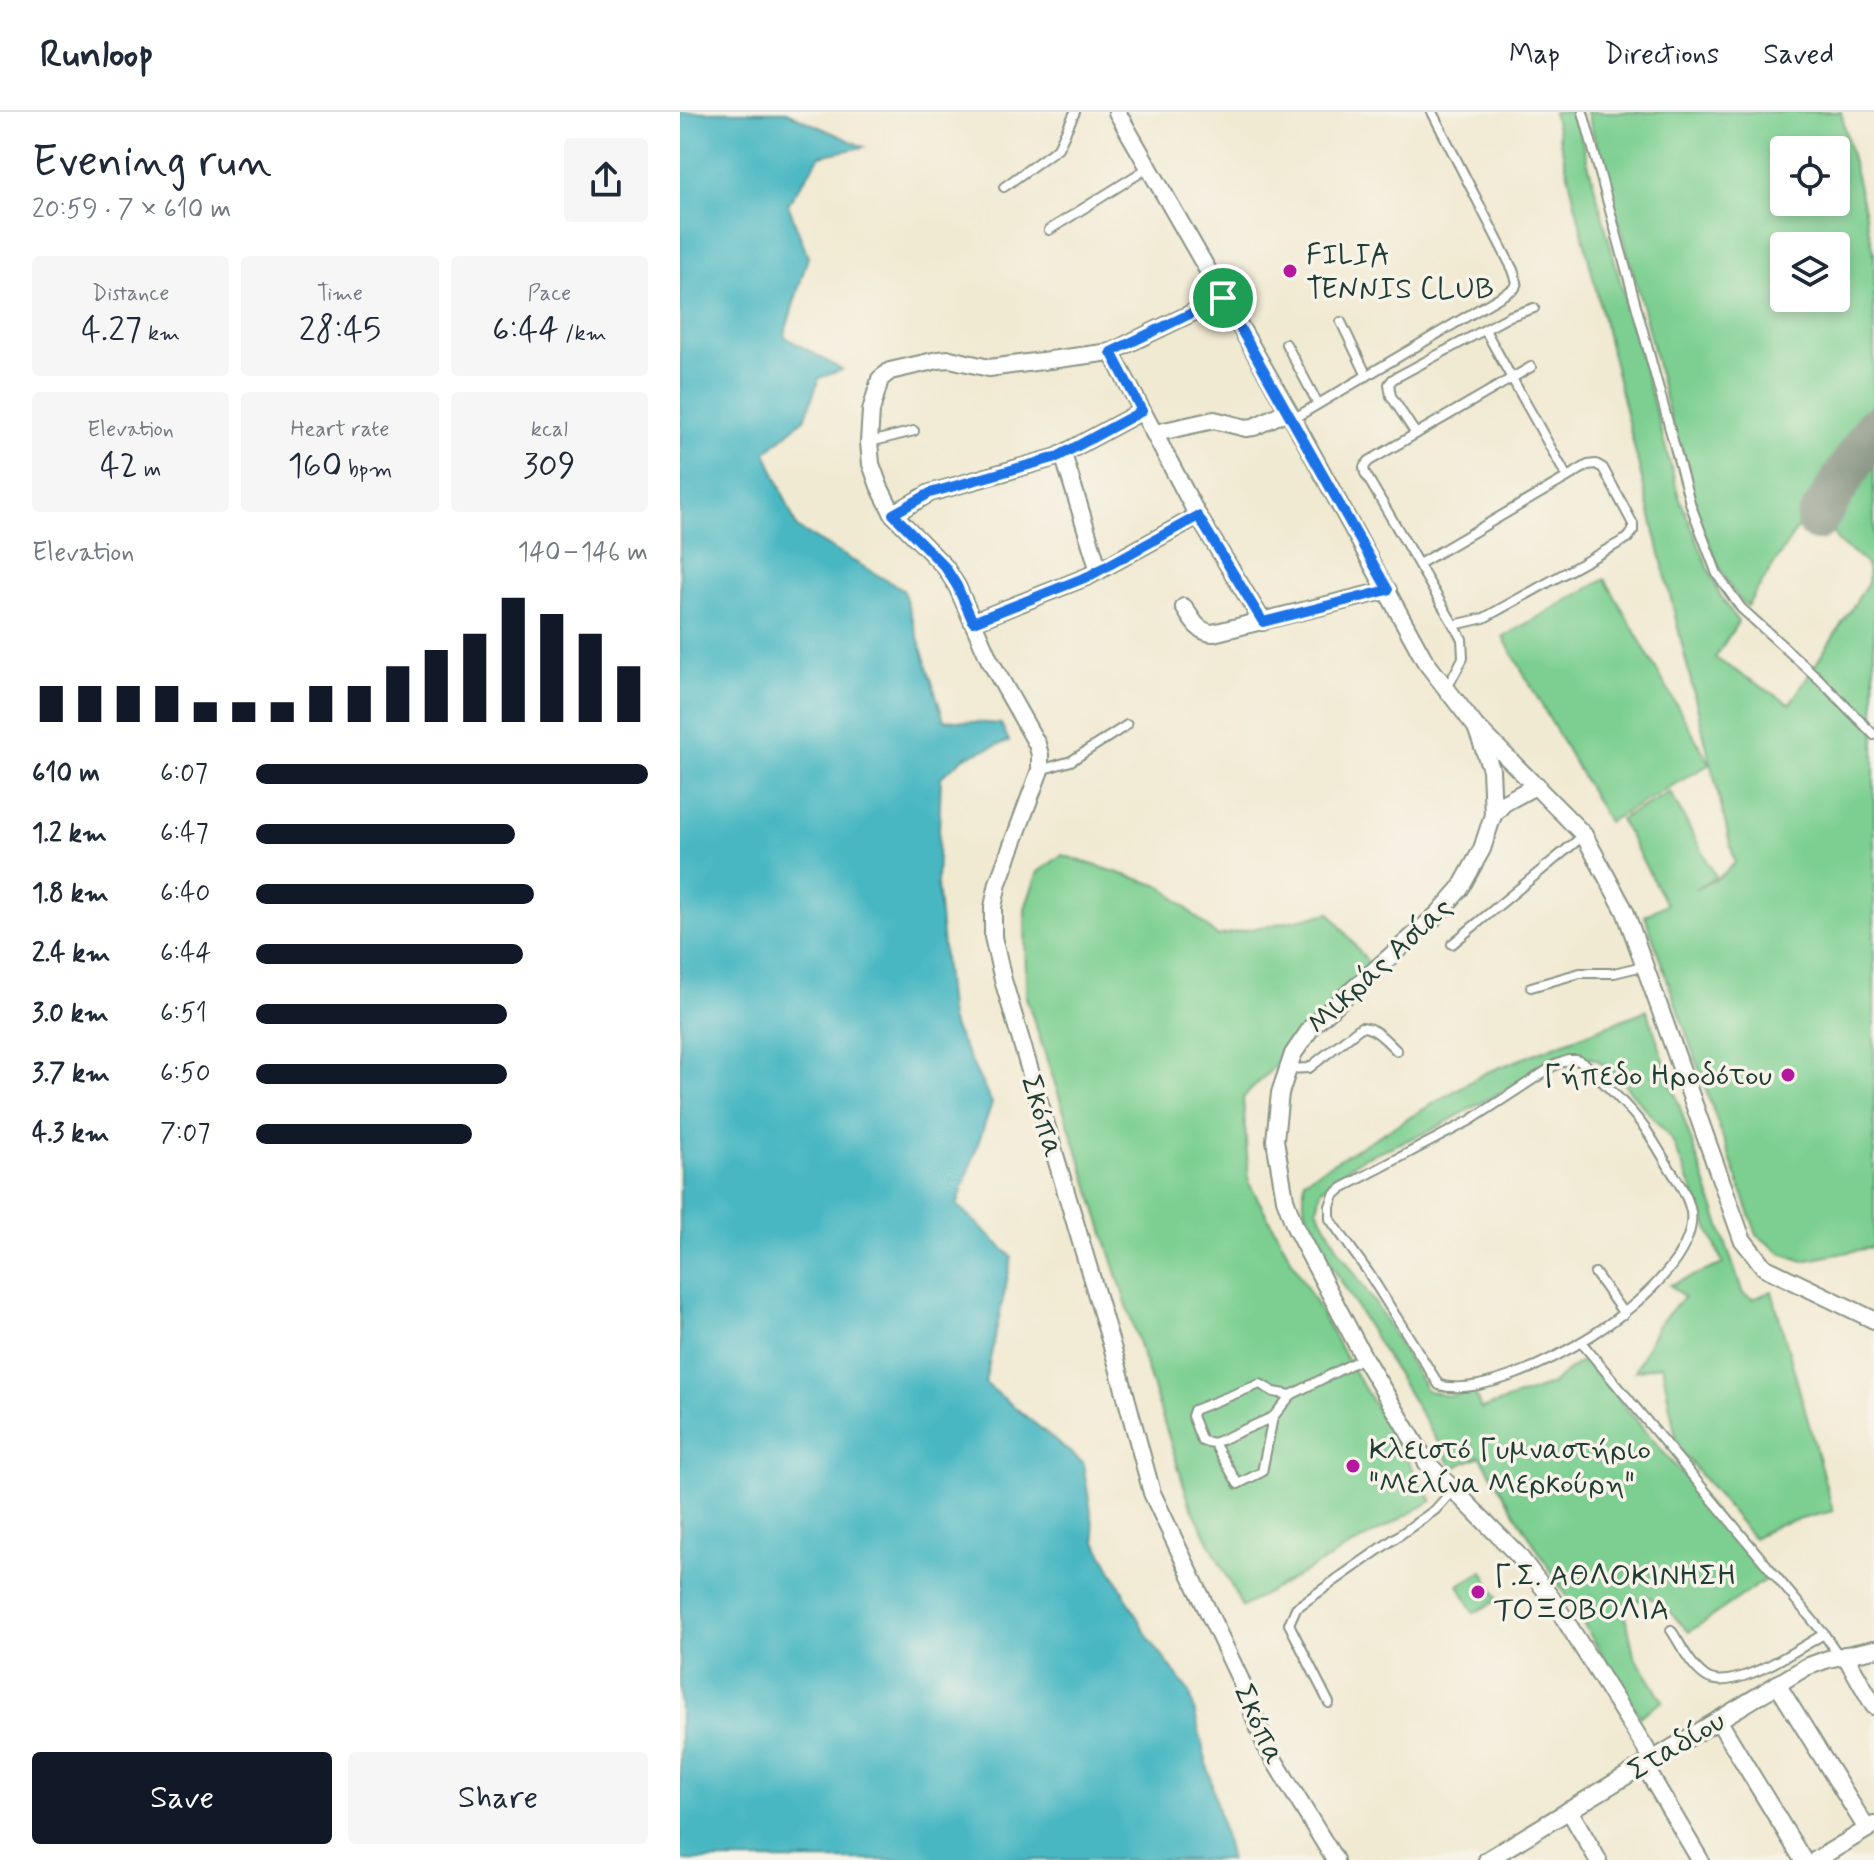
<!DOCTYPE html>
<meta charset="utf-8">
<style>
:root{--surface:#fff;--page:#f6f6f7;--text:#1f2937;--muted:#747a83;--line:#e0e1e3;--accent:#111827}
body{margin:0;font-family:Mynerve,sans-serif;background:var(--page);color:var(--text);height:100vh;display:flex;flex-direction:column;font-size:30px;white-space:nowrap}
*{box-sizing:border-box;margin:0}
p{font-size:26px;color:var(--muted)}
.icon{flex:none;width:44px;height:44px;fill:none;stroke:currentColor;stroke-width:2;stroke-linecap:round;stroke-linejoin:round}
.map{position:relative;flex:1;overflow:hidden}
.details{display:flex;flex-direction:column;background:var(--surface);width:680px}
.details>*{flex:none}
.fabs{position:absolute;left:1090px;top:24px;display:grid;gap:16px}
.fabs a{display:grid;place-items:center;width:80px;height:80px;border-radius:8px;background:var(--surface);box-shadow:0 4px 12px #0003;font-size:40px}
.pin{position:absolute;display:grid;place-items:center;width:68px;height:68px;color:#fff;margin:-34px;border:4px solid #fff;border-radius:50%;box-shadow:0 2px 8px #0007}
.round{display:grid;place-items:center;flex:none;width:84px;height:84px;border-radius:8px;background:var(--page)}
.headline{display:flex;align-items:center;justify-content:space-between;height:136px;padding:0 32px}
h1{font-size:44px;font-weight:600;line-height:60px}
.figures{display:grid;grid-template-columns:repeat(3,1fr);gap:12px;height:136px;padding:8px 32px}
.figures div{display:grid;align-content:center;border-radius:8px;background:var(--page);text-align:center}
.figures b{font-size:34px;font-weight:600}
.figures small{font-size:22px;font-weight:400}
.figures p{font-size:22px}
.chart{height:224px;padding:16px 32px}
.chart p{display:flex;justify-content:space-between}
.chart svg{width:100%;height:144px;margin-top:8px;stroke:var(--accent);stroke-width:6}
.button{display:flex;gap:16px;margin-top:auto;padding:16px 32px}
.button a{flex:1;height:92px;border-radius:8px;background:var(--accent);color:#fff;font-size:32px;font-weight:600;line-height:92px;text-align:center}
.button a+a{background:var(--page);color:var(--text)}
ul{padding:0 32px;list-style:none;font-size:26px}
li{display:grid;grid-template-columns:128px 96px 1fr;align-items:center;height:60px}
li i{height:20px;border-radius:10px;background:var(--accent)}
header{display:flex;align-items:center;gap:48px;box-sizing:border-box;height:112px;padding:0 40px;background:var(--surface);border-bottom:2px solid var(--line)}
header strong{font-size:38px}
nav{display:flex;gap:44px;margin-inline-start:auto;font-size:28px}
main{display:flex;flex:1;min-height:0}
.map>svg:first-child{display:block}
.green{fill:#7ccf91;stroke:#4e8662;stroke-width:2;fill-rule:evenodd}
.water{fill:#49b7c2;stroke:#347a7b;stroke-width:2}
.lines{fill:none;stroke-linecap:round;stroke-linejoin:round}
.taxiway{stroke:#889484;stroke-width:42}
.lane-casing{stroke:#889484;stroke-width:12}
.street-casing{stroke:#889484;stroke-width:20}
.lane{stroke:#fff;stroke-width:8}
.street{stroke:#fff;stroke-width:16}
.route-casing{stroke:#fff;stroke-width:16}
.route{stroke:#1a73e8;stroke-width:10}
.poi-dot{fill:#b5179e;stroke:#f7f3e8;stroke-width:3}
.labels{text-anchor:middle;stroke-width:7;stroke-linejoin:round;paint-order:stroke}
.poi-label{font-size:30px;fill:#1f3d34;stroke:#f7f3e8;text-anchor:start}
.street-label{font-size:30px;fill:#1f3d34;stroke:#f7f3e8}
</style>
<header>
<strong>Runloop</strong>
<nav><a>Map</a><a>Directions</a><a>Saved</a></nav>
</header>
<main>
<section class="details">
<div class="headline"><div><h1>Evening run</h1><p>20:59 · 7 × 610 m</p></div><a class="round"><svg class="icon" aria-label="share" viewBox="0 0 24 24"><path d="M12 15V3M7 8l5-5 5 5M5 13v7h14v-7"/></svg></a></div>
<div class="figures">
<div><p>Distance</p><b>4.27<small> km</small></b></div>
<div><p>Time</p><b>28:45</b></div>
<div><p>Pace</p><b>6:44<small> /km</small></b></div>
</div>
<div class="figures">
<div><p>Elevation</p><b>42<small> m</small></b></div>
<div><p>Heart rate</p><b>160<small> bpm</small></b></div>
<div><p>kcal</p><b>309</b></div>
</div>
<div class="chart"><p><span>Elevation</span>140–146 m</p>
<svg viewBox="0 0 160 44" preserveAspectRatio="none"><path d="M5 44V33M15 44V33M25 44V33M35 44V33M45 44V38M55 44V38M65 44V38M75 44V33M85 44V33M95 44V27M105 44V22M115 44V17M125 44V6M135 44V11M145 44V17M155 44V27"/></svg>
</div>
<ul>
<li><b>610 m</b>6:07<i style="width:100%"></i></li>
<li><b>1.2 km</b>6:47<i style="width:66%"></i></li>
<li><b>1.8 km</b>6:40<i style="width:71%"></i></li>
<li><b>2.4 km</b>6:44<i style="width:68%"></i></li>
<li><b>3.0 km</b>6:51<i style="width:64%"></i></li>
<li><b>3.7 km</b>6:50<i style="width:64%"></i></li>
<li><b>4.3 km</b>7:07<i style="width:55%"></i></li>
</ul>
<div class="button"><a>Save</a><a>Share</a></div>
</section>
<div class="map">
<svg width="1194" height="1748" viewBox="0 0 1194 1748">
<rect width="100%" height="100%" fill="#f7f3e8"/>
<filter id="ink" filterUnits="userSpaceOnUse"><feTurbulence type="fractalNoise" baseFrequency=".0125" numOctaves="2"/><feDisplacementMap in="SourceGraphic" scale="16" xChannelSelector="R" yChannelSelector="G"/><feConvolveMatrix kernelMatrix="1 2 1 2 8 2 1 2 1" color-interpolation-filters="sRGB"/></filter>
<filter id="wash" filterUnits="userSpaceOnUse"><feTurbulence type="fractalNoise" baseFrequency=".006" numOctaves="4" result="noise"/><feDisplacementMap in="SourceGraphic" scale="32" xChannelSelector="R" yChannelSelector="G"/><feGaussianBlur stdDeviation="1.8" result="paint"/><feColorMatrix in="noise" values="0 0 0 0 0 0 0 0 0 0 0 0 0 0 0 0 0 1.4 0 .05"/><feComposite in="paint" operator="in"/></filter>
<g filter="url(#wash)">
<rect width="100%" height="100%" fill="#f1ead3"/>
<!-- green -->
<g class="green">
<path d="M873,0H894L999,385L1039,481L1058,510L1035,546L1110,592L1188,471C1194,437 1153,442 1154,417C1155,397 1183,363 1194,346V1135L1123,1149L1101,1141L1077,1123L965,804L986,792L940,707L990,680L1036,765L1014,778L1037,767L1055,751Z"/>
<path d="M907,0H1161L1194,140V291L1151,364L1067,494C1018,458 977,246 959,181C942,121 924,60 907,0ZM1104,38H1156V90H1104ZM1104,134H1156V186H1104Z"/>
<polygon points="925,467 1030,652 928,710 823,525"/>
<polygon points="382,743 483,775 537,824 650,801 692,856 563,986 569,1071 666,1246 752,1389 562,1495 510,1392 406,1065 346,885 345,796 358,760"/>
<polygon points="967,898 1063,1182 1073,1187 1092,1179 1153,1399 1097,1413 1073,1426 998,1336 982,1253 955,1259 977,1214 1004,1185 990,1173 1043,1152 992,1028 938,965 917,948 895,942 879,943 832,974 750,1019 683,1046 655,1065 641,1078 637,1097 659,1138 702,1202 746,1278 767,1284 794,1280 801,1297 870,1273 895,1253 906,1249 1089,1465 1009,1520 983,1493 966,1484 944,1496 954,1543 983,1589 960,1604 800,1344 773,1356 631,1119 624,1092 624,1068 805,961"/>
<polygon points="803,1459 818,1488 794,1501 779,1473"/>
</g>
<!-- water -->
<polygon class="water" points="0,0 106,0 184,35 140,44 108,92 128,145 104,224 162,258 139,266 126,305 86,340 117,416 223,478 264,608 321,612 329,629 285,645 261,665 257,772 270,908 312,991 277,1093 332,1145 305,1271 403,1351 416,1430 468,1525 510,1581 550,1748 0,1748"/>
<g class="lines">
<!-- taxiway -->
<polyline class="taxiway" points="1137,408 1194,316"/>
</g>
</g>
<g filter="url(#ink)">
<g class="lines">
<!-- lane casing -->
<g class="lane-casing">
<g id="lane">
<polyline points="903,0 1011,394 1037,462 1061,496 1139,567 1194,623"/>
<polyline points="324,75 378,36 395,0"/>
<polyline points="369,118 468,56"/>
<polyline points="661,210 687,264"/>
<polyline points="805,218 887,365"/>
<polyline points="606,232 638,292"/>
<polyline points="613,307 835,176 837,170 833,158 752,0"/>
<polyline points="736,322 711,284 709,272 713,267 830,204 854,196"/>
<polyline points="190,330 234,319"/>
<polyline points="739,452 908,353 916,352 923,356 953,412 953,419 948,426 804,506 774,513"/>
<polyline points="767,576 783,546 782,527 685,361 684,355 689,349 851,255"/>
<polyline points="360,658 391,649 447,613"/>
<polyline points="772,832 904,723"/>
<polyline points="851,875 900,861 934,861 963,854"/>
<path d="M888,948H897L906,953C925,973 948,993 964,1015C974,1029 982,1043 990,1057C999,1070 1008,1084 1011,1100C1021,1176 824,1293 759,1273L688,1160L650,1107V1094L654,1083L662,1076L791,1008L875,953Z"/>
<path d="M607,957L629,956L681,915C696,915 707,930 717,939"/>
<polyline points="915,1161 944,1202"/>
<polyline points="901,1230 1144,1522 1159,1544"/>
<polyline points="593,1305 534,1331 522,1329 512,1304 514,1298 580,1272 594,1280 611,1283"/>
<polyline points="534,1331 558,1372 582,1360 593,1305 611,1283 683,1246"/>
<path d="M991,1518C1001,1533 1010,1553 1025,1564C1051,1583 1119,1536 1144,1522"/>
<polyline points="649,1591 609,1512 616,1496 755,1398 774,1377"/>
</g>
</g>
<!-- street casing -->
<g class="street-casing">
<g id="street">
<polyline points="437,0 613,307 745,549 796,615 811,657 813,703 802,737 780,777 758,802 633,913 613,942 600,981 595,1028 605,1087 615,1115 684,1246 747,1351 838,1443 872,1487 973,1648"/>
<polyline points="543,186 431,240 309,256 270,247 258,248 210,259 200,267 191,299 189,330 191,352 199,374 213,402 265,455 277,474 309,547 357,632 360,643 360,658 318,771 313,795 313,825 323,868 436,1248 472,1381 560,1567 586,1635 655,1748"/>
<polyline points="431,240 518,404 583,510"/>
<polyline points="475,321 534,308 566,316 574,315 607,299"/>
<polyline points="383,342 419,459"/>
<polyline points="213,402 250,381 377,345 462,299"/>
<path d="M504,495C512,507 517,520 533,521L708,478"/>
<polyline points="293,510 409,464 518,404"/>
<polyline points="800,618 904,723 945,799 1062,1127 1084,1155 1194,1208"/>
<polyline points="813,703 824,691 857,673"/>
<polyline points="1165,1543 1194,1594"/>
<polyline points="1097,1572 1187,1717"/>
<polyline points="1038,1608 1123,1748"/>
<polyline points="964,1653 1020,1748"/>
<polyline points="889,1698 918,1748"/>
<polyline points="807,1748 1126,1555 1148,1547 1194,1537"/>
<polyline points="1136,1748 1194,1713"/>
</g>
</g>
<!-- lane -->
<use href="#lane" class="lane"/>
<!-- street -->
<use href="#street" class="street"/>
</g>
</g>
<g class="lines" filter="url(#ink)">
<!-- route casing -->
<g class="route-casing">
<polygon id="route" points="543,186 708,478 583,510 518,404 409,464 293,510 277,474 265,455 213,402 250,381 377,345 462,299 431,240"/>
</g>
<!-- route -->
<use href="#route" class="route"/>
</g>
<!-- markers -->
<g class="poi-dot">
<circle cx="610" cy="159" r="8"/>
<circle cx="1108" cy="963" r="8"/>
<circle cx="673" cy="1354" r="8"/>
<circle cx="798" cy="1480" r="8"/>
</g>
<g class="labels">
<!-- poi labels -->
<g class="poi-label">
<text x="626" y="152">FILIA<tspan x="626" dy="34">TENNIS CLUB</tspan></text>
<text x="1092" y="973" text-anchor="end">Γήπεδο Ηροδότου</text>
<text x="689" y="1347">Κλειστό Γυμναστήριο<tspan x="689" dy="34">"Μελίνα Μερκούρη"</tspan></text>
<text x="814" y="1473">Γ.Σ. ΑΘΛΟΚΙΝΗΣΗ<tspan x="814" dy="34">ΤΟΞΟΒΟΛΙΑ</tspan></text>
</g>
<!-- street labels -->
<g class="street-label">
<text transform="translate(699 853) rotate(-43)" y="10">Μικράς Ασίας</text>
<text transform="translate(363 1004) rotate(73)" y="10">Σκόπα</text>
<text transform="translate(580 1612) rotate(66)" y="10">Σκόπα</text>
<text transform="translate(996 1633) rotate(-31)" y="10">Σταδίου</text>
</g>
</g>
</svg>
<div class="fabs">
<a><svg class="icon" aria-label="locate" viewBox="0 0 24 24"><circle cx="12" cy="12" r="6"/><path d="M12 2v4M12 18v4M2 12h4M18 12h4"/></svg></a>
<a><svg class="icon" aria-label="layers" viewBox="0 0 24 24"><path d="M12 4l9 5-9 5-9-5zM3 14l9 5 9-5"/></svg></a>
</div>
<div class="pin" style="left:543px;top:186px;background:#1e9e55"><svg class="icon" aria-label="arrive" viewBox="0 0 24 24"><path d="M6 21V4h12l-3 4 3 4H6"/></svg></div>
</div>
</main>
